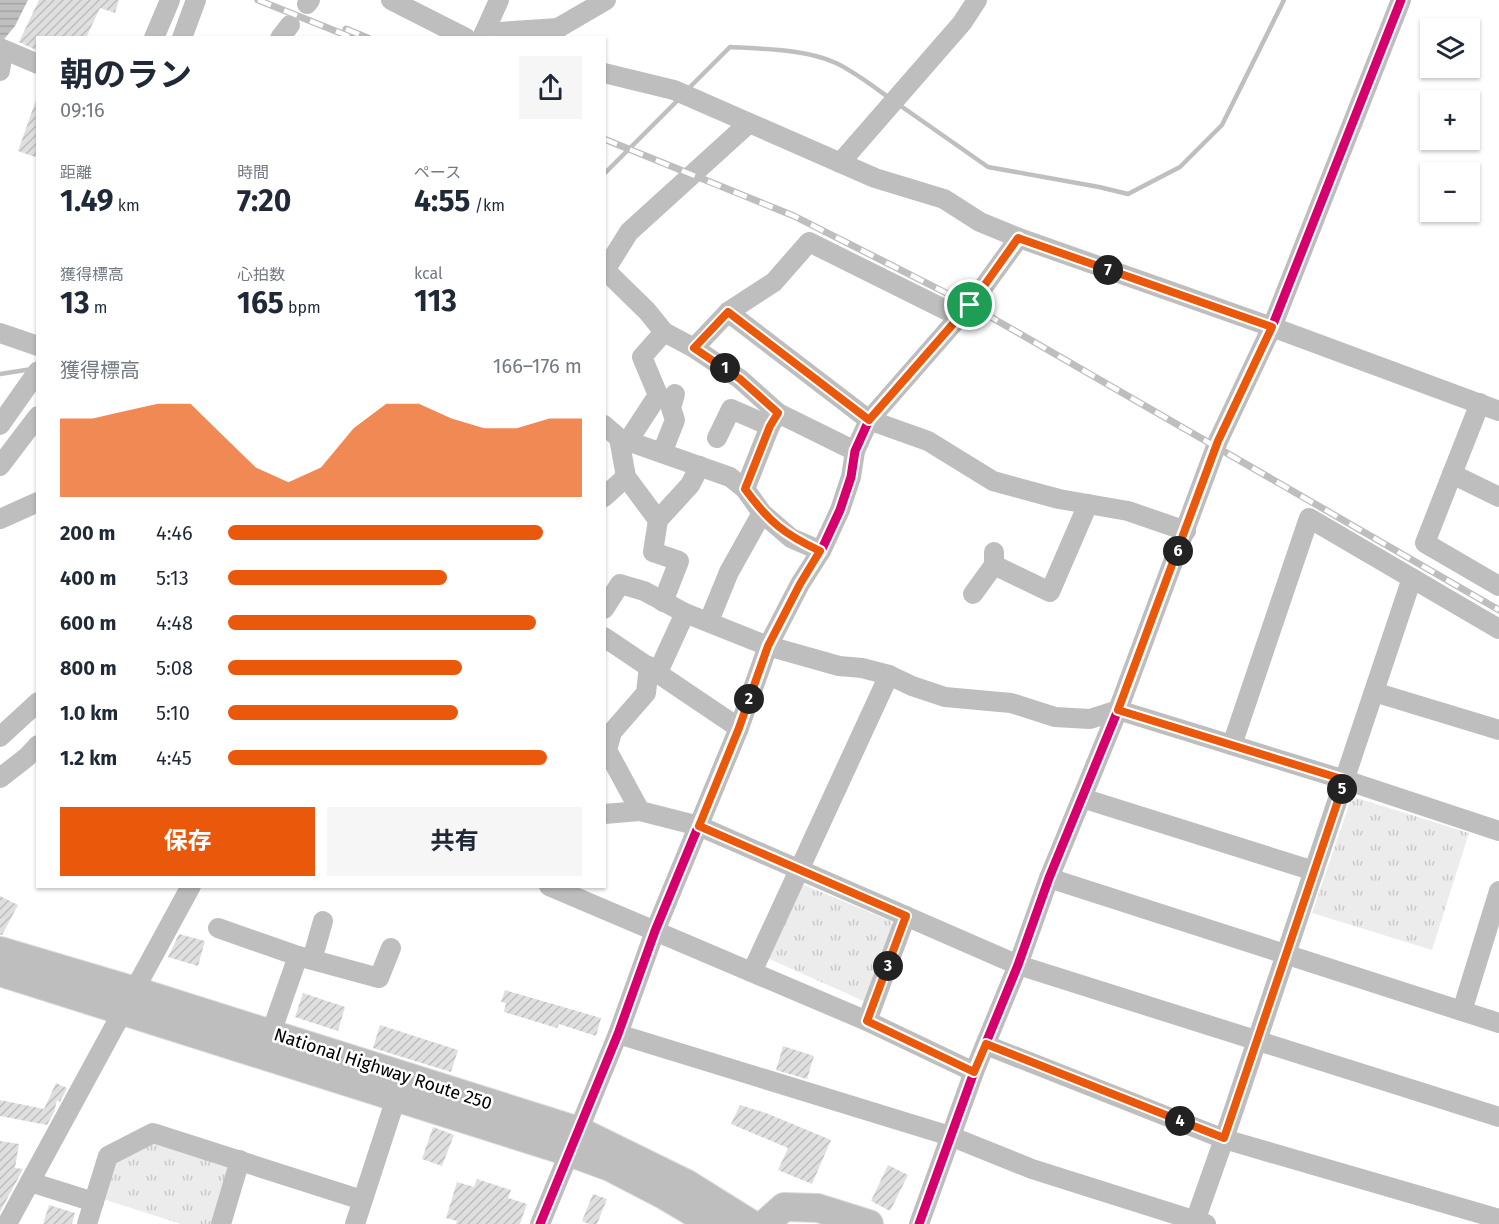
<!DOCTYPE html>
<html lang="ja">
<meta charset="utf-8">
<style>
:root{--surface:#fff;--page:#f6f6f7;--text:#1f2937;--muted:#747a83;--accent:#ea580c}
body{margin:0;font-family:"Fira Sans","Noto Sans JP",sans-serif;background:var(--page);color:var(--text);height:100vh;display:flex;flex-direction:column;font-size:22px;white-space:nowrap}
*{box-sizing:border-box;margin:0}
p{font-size:20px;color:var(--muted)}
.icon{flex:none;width:33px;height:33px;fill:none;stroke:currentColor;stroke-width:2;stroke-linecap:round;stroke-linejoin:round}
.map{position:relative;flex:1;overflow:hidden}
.details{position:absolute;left:36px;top:36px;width:570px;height:852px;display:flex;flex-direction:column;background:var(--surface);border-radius:0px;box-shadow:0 2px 4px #0004}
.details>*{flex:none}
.tools{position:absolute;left:1420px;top:18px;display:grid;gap:12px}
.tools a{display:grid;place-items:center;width:60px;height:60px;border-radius:0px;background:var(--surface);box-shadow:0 2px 4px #0004;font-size:30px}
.pin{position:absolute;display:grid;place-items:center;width:51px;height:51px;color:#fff;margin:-26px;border:3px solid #fff;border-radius:50%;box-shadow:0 2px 6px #0007}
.km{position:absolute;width:30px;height:30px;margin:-15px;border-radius:50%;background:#222;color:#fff;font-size:16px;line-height:30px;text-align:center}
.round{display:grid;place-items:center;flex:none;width:63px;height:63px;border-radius:0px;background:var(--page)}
.overview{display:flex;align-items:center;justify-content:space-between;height:102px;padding:0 24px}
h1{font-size:33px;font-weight:700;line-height:45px}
.metrics{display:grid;grid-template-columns:repeat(3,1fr);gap:9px;height:102px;padding:6px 24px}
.metrics div{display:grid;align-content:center}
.metrics b{font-size:30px;font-weight:700}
.metrics small{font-size:16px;font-weight:400}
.metrics p{font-size:16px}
.chart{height:168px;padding:12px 24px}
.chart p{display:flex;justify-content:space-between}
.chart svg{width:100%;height:108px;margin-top:6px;fill:var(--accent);opacity:.7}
.cta{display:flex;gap:12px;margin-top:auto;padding:12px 24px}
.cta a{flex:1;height:69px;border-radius:0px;background:var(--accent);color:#fff;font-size:24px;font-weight:700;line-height:69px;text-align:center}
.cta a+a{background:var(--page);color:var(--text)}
ul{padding:0 24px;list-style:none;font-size:20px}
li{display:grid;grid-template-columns:96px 72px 1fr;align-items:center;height:45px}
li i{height:15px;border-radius:8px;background:var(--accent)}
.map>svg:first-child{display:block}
.park{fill:url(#park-tufts)}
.water{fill:url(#water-rules)}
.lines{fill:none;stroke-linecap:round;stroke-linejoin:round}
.stream{stroke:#bfbfbf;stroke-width:4.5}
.building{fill:url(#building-hatch)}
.highway-casing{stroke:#dbdbdb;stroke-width:30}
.minor{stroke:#bebebe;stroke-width:20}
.highway{stroke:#bebebe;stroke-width:28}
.rail-casing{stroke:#bebebe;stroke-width:7}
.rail{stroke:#fff;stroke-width:4.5;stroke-dasharray:14;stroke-linecap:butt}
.cycleway-casing{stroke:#fff;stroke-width:13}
.cycleway{stroke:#d6006c;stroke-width:9}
.route-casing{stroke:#fff;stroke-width:12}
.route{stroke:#ea580c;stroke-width:8}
.labels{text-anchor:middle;stroke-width:5;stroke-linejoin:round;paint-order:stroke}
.street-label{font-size:18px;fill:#000;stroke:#fff}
</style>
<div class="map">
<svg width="1499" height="1224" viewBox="0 0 1499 1224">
<defs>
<pattern id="park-tufts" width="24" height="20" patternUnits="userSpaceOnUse" patternTransform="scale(1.5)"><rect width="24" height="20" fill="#ececec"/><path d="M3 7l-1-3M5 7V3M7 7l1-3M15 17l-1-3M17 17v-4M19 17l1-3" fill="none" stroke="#c9c9c9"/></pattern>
<pattern id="water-rules" width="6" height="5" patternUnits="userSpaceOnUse" patternTransform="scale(1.5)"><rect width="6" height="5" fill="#bfbfbf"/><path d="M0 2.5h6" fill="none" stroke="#a2a2a2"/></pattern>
<pattern id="building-hatch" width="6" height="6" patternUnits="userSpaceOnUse" patternTransform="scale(1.5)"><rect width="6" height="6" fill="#dfdfdf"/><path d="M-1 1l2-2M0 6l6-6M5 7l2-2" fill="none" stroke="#bebebe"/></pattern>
</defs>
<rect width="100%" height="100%" fill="#fff"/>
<!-- park -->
<g class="park">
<polygon points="1357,798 1469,833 1432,950 1312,913 1350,802"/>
<polygon points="804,885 891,921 893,932 866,1002 765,957 795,887"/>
<polygon points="156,1141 227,1164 228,1172 213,1224 181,1224 103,1199 116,1159"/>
</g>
<!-- water -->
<polygon class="water" points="0,0 28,0 15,26 0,44"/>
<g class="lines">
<!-- stream -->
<g class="stream">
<path d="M686,91L730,47C763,49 806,49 836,63C855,72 874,87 891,99"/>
<polyline points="898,104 988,167 1099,187 1128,194 1180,167 1222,125 1284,0"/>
<polyline points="604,174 681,97"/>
<polyline points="0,374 32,369"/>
</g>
</g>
<!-- building -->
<g class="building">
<polygon points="39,0 119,0 115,13 100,8 86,38 38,38 38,51 19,42"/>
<polygon points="36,100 38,100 38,158 18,151"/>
<polygon points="0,896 18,905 2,935 0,935"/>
<polygon points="179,934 205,941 198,966 168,957"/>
<polygon points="505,990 601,1018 596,1036 559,1024 557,1028 504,1012 506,1003 501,1002"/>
<polygon points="303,993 345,1007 338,1031 295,1017"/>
<polygon points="380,1025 458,1050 451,1072 373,1048"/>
<polygon points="783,1046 814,1056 807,1079 776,1070"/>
<polygon points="56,1083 67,1088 60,1102 57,1100 54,1112 47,1125 0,1116 0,1100 44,1109"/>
<polygon points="740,1105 766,1113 831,1140 812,1184 778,1170 788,1148 731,1124"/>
<polygon points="433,1127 454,1135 442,1166 422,1159"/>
<polygon points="0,1141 19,1144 15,1168 23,1169 0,1212"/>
<polygon points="888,1165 908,1175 890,1211 871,1201"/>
<polygon points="477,1179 511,1190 508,1198 527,1204 520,1224 456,1224 457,1221 446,1218 457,1182 474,1187"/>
<polygon points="593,1194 607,1199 597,1224 589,1224 582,1221"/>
<polygon points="49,1205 75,1213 72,1224 43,1224"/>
</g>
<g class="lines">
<!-- highway casing -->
<g class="highway-casing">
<g id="highway">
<polyline points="0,951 135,991 579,1131 687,1184 751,1224"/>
<polyline points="0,972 569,1152 610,1167 664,1195 713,1224"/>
<polyline points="765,1224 784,1207 818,1208 869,1224"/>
</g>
</g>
<!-- minor -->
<g class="minor">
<polyline points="391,0 466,38"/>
<polyline points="307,4 310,0"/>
<polyline points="484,33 558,28 606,0"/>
<polyline points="154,38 170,0"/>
<polyline points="182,38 196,0"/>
<polyline points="280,38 290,25"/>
<polyline points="482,38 499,0"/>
<polyline points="0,48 38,64"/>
<polyline points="0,71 3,50"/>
<polyline points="604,73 674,90 875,178 944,199 980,222 1019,238 1272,327 1499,411"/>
<polyline points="840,163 962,23 977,0"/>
<polyline points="606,271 647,311 664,332 694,348 740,379 778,413 855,451"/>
<polyline points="604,272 629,232 749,123"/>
<polyline points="728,312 869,420 928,441 993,481 1059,499 1128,511 1186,531"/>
<polyline points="0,333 38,346"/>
<polyline points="694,348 728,312 774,282 809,242 960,317"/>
<polyline points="1480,403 1425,543 1499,586"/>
<polyline points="0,425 38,371"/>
<polyline points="604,425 619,438 730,477 745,489 762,513 791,538 821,551"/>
<polyline points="619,438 626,477 658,520"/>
<polyline points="717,438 731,409 770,426"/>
<polyline points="628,441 658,395 642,357 664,332"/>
<polyline points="662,453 675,420 671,408 675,394"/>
<polyline points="0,466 38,416"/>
<polyline points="1452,474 1499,497"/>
<polyline points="745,489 770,426 778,413"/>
<polyline points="604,497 626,477"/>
<polyline points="0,519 38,502"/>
<polyline points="994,565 1050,592 1088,504"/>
<polyline points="973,594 994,565 994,552"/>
<polyline points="663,602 679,561 653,552 658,520 690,485 700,466"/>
<polyline points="604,609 620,584 644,591 685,613 768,646 839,666 862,668 889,675 912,686 945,697 1011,703 1055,717 1090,719 1118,710 1345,780 1499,831"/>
<polyline points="709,621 729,572 762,513"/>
<polyline points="604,637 739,728"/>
<polyline points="658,672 685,613"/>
<polyline points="1374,692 1499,730"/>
<polyline points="0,737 38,702"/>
<polyline points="1232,745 1309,518 1499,629"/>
<polyline points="0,778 27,757 38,745"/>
<polyline points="1082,798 1314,871"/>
<polyline points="640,811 607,750 612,732 646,693 649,666"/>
<polyline points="604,814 640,811 699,826 1018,965 1499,1117"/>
<polyline points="1049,878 1499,1023"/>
<polyline points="549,886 867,1021 974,1072"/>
<polyline points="218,928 298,956 379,978 391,948"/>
<polyline points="312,960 323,921"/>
<polyline points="752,972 889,675"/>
<polyline points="1462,1011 1499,891"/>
<polyline points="867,1021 906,916"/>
<polyline points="271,1033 298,956"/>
<polyline points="618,1034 950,1136 1032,1169 1206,1224"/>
<polyline points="986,1045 1224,1139 1499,1219"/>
<polyline points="30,1182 94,1202"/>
<polyline points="7,1224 191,886"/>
<polyline points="87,1224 108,1156 153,1133 362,1200"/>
<polyline points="221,1224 240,1160"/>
<polyline points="355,1224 396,1098"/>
<polyline points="540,1224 618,1034 655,931 739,728 768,646 800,584 821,551 840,510 851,477 855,451 869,420 974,300 1019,238"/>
<polyline points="919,1224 974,1072 1018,965 1049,878 1118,710 1218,441 1272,327 1401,0"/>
<polyline points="1194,1224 1224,1139 1412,578"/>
</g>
<!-- highway -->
<use href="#highway" class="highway"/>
<!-- rail casing -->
<g class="rail-casing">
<g id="rail">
<polyline points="258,0 353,38"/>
<polyline points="346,29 368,38"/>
<polyline points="604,139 794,216 970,305 1499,610"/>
</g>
</g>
<!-- rail -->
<use href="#rail" class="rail"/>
<!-- cycleway casing -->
<g class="cycleway-casing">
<g id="cycleway">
<polyline points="540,1224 618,1034 655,931 739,728 768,646 800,584 821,551 840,510 851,477 855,451 869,420 974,300 1019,238"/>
<polyline points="919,1224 974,1072 1018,965 1049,878 1118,710 1218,441 1272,327 1401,0"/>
</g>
</g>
<!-- cycleway -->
<use href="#cycleway" class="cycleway"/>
</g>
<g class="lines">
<!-- route casing -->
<g class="route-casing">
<path id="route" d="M1018,238L1272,327L1218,441L1118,710L1345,780L1224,1138L986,1044L974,1072L867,1021L906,916L699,826L739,728L768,646L800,584L820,551C784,534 769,522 745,489L770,426L778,413L740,379L694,348L728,312L869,420L974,300Z"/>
</g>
<!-- route -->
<use href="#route" class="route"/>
</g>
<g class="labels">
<!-- street labels -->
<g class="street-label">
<text transform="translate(383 1069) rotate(18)" y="6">National Highway Route 250</text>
</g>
</g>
</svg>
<div class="tools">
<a><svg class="icon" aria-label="layers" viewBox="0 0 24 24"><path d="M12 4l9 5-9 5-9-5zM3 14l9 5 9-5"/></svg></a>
<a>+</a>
<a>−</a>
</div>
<div class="pin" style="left:970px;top:305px;background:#1e9e55"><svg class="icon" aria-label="arrive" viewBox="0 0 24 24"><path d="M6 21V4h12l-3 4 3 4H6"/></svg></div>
<b class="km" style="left:725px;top:368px">1</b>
<b class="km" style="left:749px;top:699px">2</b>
<b class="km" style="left:888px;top:966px">3</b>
<b class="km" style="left:1180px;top:1121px">4</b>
<b class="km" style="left:1342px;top:789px">5</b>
<b class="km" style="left:1178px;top:551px">6</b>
<b class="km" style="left:1108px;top:270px">7</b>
<section class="details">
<div class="overview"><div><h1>朝のラン</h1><p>09:16</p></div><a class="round"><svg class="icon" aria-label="share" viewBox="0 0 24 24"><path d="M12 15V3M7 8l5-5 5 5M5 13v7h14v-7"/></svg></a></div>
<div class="metrics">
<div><p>距離</p><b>1.49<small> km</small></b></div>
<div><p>時間</p><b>7:20</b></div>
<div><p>ペース</p><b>4:55<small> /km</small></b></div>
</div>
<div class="metrics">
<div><p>獲得標高</p><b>13<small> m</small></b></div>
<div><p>心拍数</p><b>165<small> bpm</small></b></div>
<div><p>kcal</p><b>113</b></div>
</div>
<div class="chart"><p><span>獲得標高</span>166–176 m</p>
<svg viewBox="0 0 160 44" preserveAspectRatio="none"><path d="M0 44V12L10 12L20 9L30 6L40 6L50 19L60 32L70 38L80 32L90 16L100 6L110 6L120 12L130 16L140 16L150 12L160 12V44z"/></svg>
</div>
<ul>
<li><b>200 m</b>4:46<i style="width:89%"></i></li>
<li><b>400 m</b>5:13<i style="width:62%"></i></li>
<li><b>600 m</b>4:48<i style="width:87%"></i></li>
<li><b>800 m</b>5:08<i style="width:66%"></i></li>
<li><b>1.0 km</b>5:10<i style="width:65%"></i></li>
<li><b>1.2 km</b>4:45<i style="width:90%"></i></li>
</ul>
<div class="cta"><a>保存</a><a>共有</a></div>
</section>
</div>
